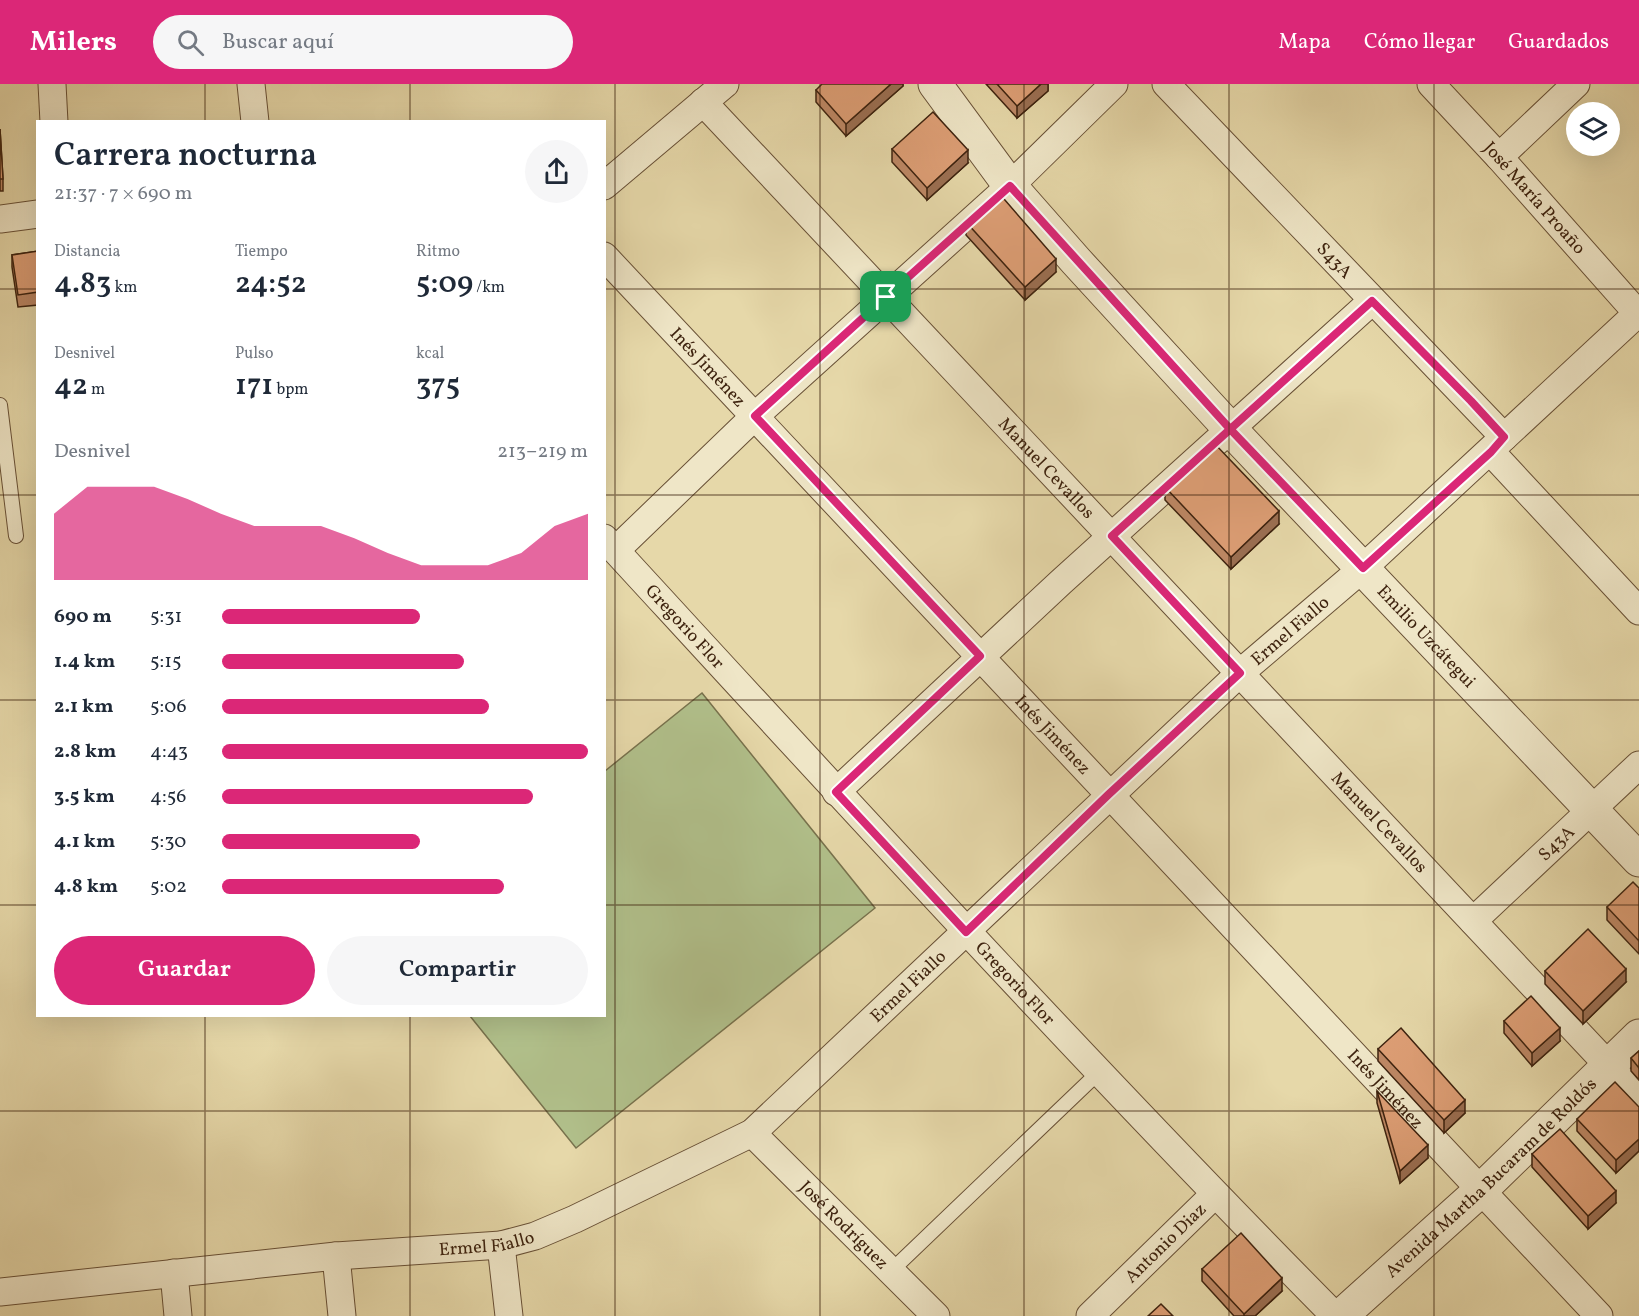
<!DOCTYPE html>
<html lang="es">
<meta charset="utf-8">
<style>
:root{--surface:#fff;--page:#f6f6f7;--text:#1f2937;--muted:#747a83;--accent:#db2777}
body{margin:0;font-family:Vollkorn,serif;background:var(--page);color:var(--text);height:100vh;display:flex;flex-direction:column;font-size:22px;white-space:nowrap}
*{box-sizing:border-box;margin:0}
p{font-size:20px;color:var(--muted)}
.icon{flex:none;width:33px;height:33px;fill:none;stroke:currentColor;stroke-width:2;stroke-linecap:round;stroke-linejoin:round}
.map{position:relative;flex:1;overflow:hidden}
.details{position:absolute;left:36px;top:36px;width:570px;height:897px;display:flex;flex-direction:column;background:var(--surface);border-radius:0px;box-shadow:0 6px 24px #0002}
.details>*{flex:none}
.controls{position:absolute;left:1566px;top:18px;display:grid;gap:12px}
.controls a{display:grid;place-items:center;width:54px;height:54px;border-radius:50%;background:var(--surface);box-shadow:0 6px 24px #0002;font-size:30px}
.pin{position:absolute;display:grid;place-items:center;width:51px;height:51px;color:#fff;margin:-26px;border-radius:12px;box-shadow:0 3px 9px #0006}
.round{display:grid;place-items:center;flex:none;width:63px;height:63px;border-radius:32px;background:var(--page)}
.summary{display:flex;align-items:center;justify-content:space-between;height:102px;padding:0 18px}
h1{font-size:33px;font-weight:600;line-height:45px}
.stats{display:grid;grid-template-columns:repeat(3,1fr);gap:9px;height:102px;padding:6px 18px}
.stats div{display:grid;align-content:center}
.stats b{font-size:30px;font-weight:600}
.stats small{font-size:16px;font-weight:400}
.stats p{font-size:16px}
.chart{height:168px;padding:12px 18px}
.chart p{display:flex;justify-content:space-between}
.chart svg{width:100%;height:108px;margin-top:6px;fill:var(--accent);opacity:.7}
.primary-button{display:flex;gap:12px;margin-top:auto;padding:12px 18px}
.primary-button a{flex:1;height:69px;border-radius:36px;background:var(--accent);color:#fff;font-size:24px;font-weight:600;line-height:69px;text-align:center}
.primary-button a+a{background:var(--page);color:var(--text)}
ul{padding:0 18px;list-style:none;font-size:20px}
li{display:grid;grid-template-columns:96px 72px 1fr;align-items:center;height:45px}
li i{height:15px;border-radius:8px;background:var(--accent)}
header{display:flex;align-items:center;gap:36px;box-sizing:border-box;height:84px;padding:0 30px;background:var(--accent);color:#fff}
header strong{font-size:28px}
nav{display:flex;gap:33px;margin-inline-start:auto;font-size:21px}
.search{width:420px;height:54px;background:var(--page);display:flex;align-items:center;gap:15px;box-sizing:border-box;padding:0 21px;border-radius:33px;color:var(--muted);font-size:22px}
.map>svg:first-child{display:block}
.green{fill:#b1c08b;stroke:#78724d;stroke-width:1.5}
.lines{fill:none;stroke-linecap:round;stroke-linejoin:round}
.service-casing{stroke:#685036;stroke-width:16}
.minor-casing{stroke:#685036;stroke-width:29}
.tertiary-casing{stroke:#685036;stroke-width:35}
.service{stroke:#efe6c7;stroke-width:14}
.minor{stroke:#efe6c7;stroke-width:27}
.tertiary{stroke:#efe6c7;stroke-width:33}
.wall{fill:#be8865;stroke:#3e230f;stroke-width:1.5}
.shaded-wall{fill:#9b6f52;stroke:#3e230f;stroke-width:1.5}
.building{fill:#dd9e75;stroke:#3e230f;stroke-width:1.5}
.route-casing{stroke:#fff;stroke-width:12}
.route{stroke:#db2777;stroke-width:8}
.grid{fill:none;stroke:#3e230f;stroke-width:1.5;stroke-opacity:0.55}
.labels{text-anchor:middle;stroke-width:4.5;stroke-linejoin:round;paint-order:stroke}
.street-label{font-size:18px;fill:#3e230f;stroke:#efe6c7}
</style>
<header>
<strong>Milers</strong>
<div class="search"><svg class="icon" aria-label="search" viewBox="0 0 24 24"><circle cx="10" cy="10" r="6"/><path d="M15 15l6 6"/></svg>Buscar aquí</div>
<nav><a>Mapa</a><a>Cómo llegar</a><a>Guardados</a></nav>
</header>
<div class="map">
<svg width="1639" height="1232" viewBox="0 0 1639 1232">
<rect width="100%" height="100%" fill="#e6d8a9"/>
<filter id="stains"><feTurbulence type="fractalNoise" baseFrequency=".00333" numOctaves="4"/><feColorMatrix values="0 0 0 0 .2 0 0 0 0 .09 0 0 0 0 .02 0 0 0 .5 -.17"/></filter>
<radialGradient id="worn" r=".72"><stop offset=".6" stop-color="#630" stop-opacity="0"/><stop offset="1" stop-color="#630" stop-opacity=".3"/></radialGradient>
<!-- green -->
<polygon class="green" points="702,609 875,824 576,1064 470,932 604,932 605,687"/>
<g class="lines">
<!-- service casing -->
<g class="service-casing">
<g id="service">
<polyline points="0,321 16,452"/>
<polyline points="891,1187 1099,988"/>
</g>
</g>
<!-- minor casing -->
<g class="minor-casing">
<g id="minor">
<polyline points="52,0 54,38"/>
<polyline points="251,0 255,38"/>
<path id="s1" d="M1166,0L1504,353"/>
<path id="s2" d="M1431,0L1499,73L1639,231"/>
<path id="s3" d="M703,18L1639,1014"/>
<polyline points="1499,73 1576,0"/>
<polyline points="604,102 725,0"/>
<polyline points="0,135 38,130"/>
<path id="s4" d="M604,172L1599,1232"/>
<polyline points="1491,368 1639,527"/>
<path id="s5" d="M604,454C845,716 1085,979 1335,1232"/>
<polyline points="616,466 755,332 1010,102 1114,0"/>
<polyline points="836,708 1061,498 1372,217"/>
<path id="s6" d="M1473,837L1639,681"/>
<path id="s7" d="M752,1049L936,1232"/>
<polyline points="501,1161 509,1232"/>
<polyline points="336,1172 342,1232"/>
<polyline points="174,1189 178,1232"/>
<path id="s8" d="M0,1208L336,1172L501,1161L535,1152L575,1135L752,1049L1240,589L1363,484L1639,228"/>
<path id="s9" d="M1090,1232L1215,1110"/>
</g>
</g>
<!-- tertiary casing -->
<g class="tertiary-casing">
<g id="tertiary">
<path id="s10" d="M935,0L1010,102L1076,177L1231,346L1639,776"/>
<path id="s11" d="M1341,1232L1481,1106L1639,952"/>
</g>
</g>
<!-- service -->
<use href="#service" class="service"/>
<!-- minor -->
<use href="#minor" class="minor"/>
<!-- tertiary -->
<use href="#tertiary" class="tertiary"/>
</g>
<!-- wall -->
<g class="wall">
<polygon points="903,0 903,2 846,52 816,18 816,6"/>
<polygon points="986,0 1048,0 1048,7 1017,34"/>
<polygon points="0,45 3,95 3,107 0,107"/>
<polygon points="892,65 968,79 927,116 892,78"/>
<polygon points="966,138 1056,188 1025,216 966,151"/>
<polygon points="38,167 38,221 18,223 12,183 12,171"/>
<polygon points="1165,403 1279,440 1231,485 1165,416"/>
<polygon points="1639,804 1639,870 1607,836 1607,823"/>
<polygon points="1545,887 1626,898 1583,940 1545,900"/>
<polygon points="1504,937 1560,957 1532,982 1504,949"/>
<polygon points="1378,965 1465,1029 1444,1049 1378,977"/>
<polygon points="1639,967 1639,996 1631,987 1631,974"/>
<polygon points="1377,1007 1428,1074 1400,1099 1377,1019"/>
<polygon points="1639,1023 1639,1067 1616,1089 1577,1047 1577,1035"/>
<polygon points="1532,1070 1616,1119 1588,1145 1532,1083"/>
<polygon points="1202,1185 1282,1207 1255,1232 1234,1232 1202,1197"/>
</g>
<!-- shaded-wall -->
<g class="shaded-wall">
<polygon points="891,0 903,0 903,2 846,52 846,40"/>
<polygon points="1041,0 1048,0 1048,7 1017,34 1017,22"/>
<polygon points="968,66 968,79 927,116 927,104"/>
<polygon points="1056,175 1056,188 1025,216 1025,203"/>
<polygon points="1279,427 1279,440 1231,485 1231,473"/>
<polygon points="1626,885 1626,898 1583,940 1583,927"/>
<polygon points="1560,944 1560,957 1532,982 1532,969"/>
<polygon points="1465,1016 1465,1029 1444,1049 1444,1036"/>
<polygon points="1639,1055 1639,1067 1616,1089 1616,1076"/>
<polygon points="1428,1061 1428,1074 1400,1099 1400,1087"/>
<polygon points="1616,1107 1616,1119 1588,1145 1588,1132"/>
<polygon points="1282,1194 1282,1207 1255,1232 1244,1232 1244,1230"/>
</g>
<!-- building -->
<g class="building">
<polygon points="822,0 891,0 846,40 816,6"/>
<polygon points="997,0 1041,0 1017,22"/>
<polygon points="933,28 968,66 927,104 892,65"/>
<polygon points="0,45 3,95 0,95"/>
<polygon points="998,108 1056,175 1025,203 966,138"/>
<polygon points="38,167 38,208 18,211 12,171"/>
<polygon points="1213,358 1279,427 1231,473 1165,403"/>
<polygon points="1633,798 1639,804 1639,857 1607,823"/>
<polygon points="1588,845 1626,885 1583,927 1545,887"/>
<polygon points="1531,912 1560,944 1532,969 1504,937"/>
<polygon points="1401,944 1465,1016 1444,1036 1378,965"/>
<polygon points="1639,967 1639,984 1631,974"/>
<polygon points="1615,998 1639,1023 1639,1055 1616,1076 1577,1035"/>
<polygon points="1377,1007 1428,1061 1400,1087"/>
<polygon points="1560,1045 1616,1107 1588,1132 1532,1070"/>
<polygon points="1241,1149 1282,1194 1244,1230 1202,1185"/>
<polygon points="1161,1220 1173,1232 1148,1232"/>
</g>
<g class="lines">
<!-- route casing -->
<g class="route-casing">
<polyline id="route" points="886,213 755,332 980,572 836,708 966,848 1109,710 1240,589 1112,452 1372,217 1471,317 1504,353 1491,368 1363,484 1231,346 1010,102 886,213"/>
</g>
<!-- route -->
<use href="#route" class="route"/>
</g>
<!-- grid -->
<path class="grid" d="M205,0V38M410,0V38M615,0V1232M820,0V1232M1024,0V1232M1229,0V1232M1434,0V1232M0,205H38M604,205H1639M0,411H38M604,411H1639M0,616H38M604,616H1639M0,821H38M604,821H1639M205,932V1232M410,932V1232M0,1027H1639"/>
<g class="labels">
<!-- street labels -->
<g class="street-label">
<text dy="6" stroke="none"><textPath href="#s2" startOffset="154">José María Proaño</textPath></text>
<text dy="6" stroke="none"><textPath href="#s1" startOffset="244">S43A</textPath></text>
<text dy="6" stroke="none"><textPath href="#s4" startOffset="152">Inés Jiménez</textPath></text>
<text dy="6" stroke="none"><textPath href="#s3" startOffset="502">Manuel Cevallos</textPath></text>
<text dy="6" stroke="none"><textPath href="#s5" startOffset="120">Gregorio Flor</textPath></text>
<text dy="6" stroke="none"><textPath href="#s8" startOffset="1515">Ermel Fiallo</textPath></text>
<text dy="6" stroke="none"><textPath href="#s10" startOffset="740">Emilio Uzcátegui</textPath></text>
<text dy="6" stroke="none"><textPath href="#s4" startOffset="656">Inés Jiménez</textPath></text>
<text dy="6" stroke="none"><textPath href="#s3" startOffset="988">Manuel Cevallos</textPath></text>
<text dy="6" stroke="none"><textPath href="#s6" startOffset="114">S43A</textPath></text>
<text dy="6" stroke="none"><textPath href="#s5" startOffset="606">Gregorio Flor</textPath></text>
<text dy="6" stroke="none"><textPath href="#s8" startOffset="993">Ermel Fiallo</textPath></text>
<text dy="6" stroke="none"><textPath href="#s4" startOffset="1142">Inés Jiménez</textPath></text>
<text dy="6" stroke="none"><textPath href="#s11" startOffset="204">Avenida Martha Bucaram de Roldós</textPath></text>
<text dy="6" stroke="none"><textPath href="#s7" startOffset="130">José Rodríguez</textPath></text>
<text dy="6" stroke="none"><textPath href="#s8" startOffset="489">Ermel Fiallo</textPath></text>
<text dy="6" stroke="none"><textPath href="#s9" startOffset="105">Antonio Diaz</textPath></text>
</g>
</g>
<rect width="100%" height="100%" filter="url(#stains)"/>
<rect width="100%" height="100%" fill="url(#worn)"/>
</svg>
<div class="controls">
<a><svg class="icon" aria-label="layers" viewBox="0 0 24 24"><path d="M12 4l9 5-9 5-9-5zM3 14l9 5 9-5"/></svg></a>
</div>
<div class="pin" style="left:886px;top:213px;background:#1e9e55"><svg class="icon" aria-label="arrive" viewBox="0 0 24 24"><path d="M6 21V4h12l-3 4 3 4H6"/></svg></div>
<section class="details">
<div class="summary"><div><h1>Carrera nocturna</h1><p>21:37 · 7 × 690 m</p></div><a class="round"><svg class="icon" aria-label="share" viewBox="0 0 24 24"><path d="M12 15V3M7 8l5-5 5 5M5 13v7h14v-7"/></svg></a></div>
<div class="stats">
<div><p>Distancia</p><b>4.83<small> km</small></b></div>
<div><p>Tiempo</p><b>24:52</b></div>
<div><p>Ritmo</p><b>5:09<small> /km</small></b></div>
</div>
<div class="stats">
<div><p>Desnivel</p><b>42<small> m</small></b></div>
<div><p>Pulso</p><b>171<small> bpm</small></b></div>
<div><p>kcal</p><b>375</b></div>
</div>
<div class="chart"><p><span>Desnivel</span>213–219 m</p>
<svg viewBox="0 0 160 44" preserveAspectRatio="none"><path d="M0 44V17L10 6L20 6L30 6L40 11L50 17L60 22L70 22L80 22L90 27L100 33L110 38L120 38L130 38L140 33L150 22L160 17V44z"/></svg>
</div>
<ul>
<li><b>690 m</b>5:31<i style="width:54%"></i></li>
<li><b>1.4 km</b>5:15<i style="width:66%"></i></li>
<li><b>2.1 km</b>5:06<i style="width:73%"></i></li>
<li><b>2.8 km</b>4:43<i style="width:100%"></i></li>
<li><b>3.5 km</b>4:56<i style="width:85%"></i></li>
<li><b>4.1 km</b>5:30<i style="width:54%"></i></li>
<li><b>4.8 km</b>5:02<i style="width:77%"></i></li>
</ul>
<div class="primary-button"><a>Guardar</a><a>Compartir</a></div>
</section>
</div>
